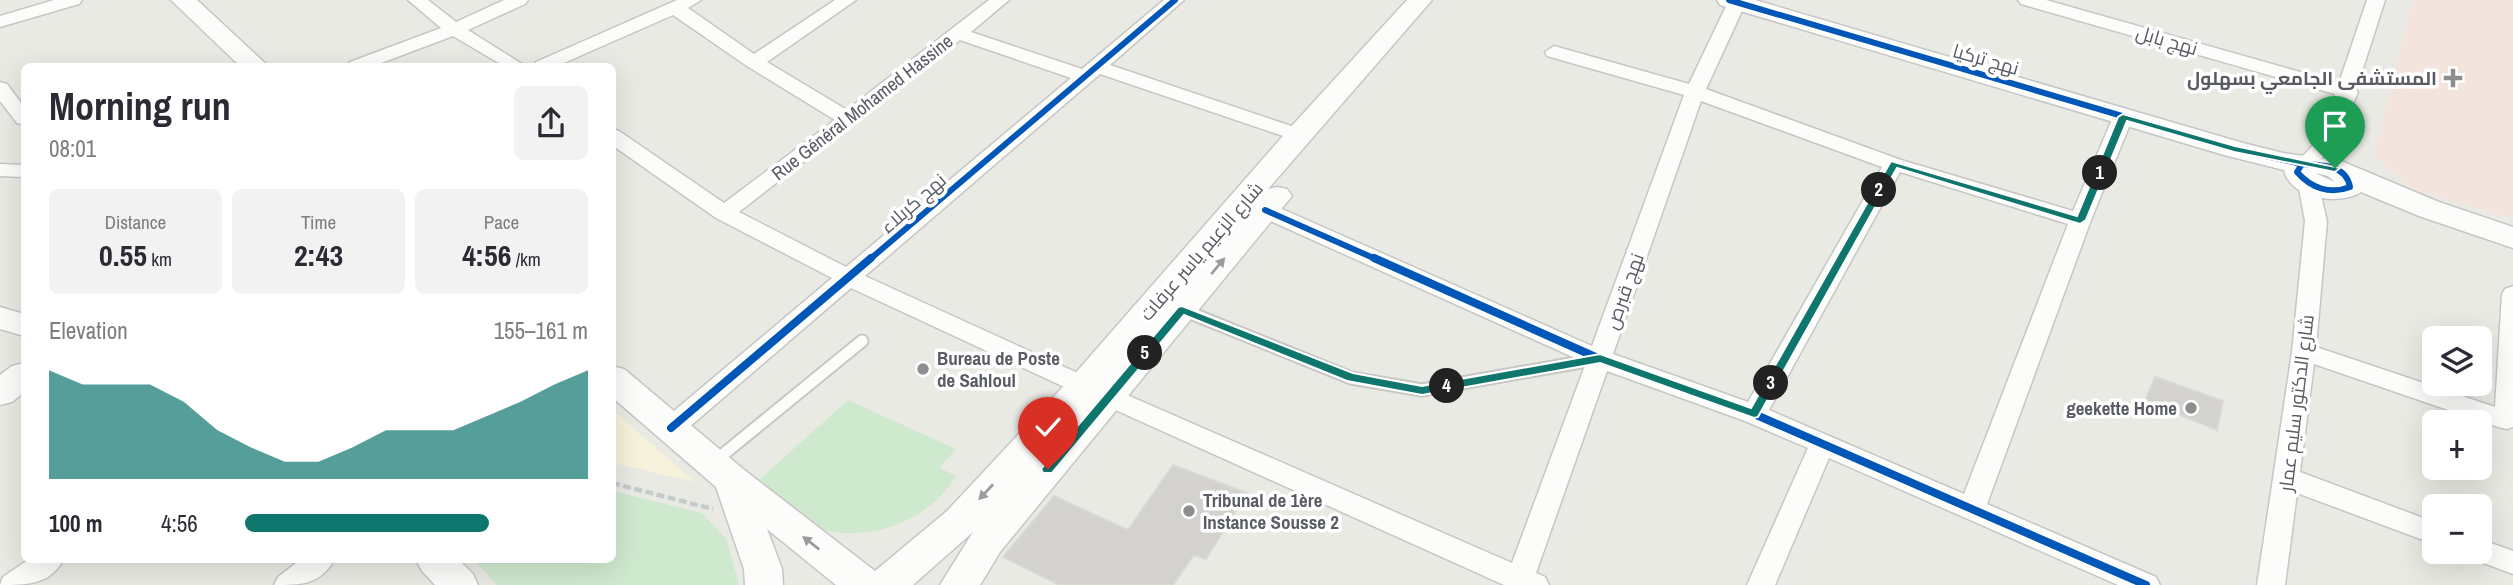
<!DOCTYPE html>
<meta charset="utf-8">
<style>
:root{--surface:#fff;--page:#f2f2f3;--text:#2b2b33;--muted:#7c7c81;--accent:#0f766e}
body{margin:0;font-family:"Archivo Narrow",Cairo,sans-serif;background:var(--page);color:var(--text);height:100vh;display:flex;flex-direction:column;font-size:26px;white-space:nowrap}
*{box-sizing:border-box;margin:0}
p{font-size:23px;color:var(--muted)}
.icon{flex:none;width:38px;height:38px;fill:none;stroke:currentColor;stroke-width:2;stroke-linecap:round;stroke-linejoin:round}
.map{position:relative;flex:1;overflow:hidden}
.side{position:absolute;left:21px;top:63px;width:595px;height:500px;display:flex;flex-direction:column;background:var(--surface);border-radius:10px;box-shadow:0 7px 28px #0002}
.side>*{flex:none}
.fabs{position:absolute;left:2422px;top:326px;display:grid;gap:14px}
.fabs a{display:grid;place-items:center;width:70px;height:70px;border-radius:10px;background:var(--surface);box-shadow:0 7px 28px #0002;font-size:35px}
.pin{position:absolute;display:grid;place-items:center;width:60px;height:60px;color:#fff;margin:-72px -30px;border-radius:50% 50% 50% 0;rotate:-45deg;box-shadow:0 0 7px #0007}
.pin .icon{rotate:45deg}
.km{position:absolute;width:35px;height:35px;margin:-18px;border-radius:50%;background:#222;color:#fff;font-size:19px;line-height:35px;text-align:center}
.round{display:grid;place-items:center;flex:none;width:74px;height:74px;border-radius:10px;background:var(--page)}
.summary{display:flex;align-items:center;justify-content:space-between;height:119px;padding:0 28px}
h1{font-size:38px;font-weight:800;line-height:52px}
.figures{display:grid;grid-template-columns:repeat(3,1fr);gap:10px;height:119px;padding:7px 28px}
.figures div{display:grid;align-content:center;border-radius:10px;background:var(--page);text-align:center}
.figures b{font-size:30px;font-weight:800}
.figures small{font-size:19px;font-weight:400}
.figures p{font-size:19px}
.chart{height:196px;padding:14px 28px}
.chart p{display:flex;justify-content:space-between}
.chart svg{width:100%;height:126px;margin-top:7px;fill:var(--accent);opacity:.7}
ul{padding:0 28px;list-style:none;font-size:23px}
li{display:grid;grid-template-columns:112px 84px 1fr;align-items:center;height:52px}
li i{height:18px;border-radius:9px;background:var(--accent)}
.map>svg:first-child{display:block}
.commercial{fill:#f6f2db}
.medical{fill:#f4e4de}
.green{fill:#cfe9cf}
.building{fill:#d3d2cf;stroke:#dad8d3;stroke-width:2}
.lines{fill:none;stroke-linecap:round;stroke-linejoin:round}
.lane-casing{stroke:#c6c6c5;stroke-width:15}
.street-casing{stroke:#c6c6c5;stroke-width:3}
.secondary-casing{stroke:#c6c6c6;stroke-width:3}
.path{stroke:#c6ccc9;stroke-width:4.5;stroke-dasharray:8 3.5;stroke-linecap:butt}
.lane{stroke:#fcfcfb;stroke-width:11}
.street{fill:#fcfcfb;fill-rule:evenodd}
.secondary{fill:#fcfcfb;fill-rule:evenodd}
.cycleway-far1-casing{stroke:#fff;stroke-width:10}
.cycleway-casing{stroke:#fff;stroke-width:12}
.cycleway-far1{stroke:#0057b8;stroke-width:6}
.cycleway{stroke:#0057b8;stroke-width:8}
.oneway{fill:#9a9ca0}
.route{fill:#0f766e;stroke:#fff;stroke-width:2}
.poi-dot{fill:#8c8e90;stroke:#fff;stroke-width:2.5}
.labels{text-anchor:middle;stroke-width:7;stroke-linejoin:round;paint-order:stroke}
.street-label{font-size:19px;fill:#595c63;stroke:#fff}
.poi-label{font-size:19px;font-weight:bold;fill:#595c63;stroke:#fff;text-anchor:end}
</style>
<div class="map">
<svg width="2513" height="585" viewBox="0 0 2513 585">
<rect width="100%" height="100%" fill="#eaeae4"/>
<!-- commercial -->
<polygon class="commercial" points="613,410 695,482 613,463"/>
<!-- medical -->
<polygon class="medical" points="2413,0 2513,0 2513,219 2412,189 2374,156"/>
<!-- green -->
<g class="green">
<path d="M848,400L956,449L939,468L957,476C948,487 939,500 927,508C897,531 849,541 813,526C793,517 776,494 760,479Z"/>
<polygon points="613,491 702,513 727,540 739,585 497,585 474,560 612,560"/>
</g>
<!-- building -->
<g class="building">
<polygon points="2155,377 2223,401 2217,430 2145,401"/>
<polygon points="1173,465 1247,493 1206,559 1194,555 1173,585 1060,585 1003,557 1054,496 1128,530"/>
</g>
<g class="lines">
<!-- lane casing -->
<g class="lane-casing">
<g id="lane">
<polyline points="1183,310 1351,378 1422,390 1598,359"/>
<polyline points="715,461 862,341"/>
</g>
</g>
<!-- street casing -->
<g class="street-casing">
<g id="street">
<polygon points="54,0 82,0 79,4 0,27 0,16"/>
<polygon points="408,0 428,0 456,22 504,0 528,0 525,4 468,30 525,66 504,66 453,36 373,66 348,66 350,62 441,28"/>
<path d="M677,0H701L688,8L754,54L835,0H856L767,62L847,110L989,0H1009L971,32L1082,69L1164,0H1184L1110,65L1306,131L1309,135L1306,139H1292L1100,74L865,276L1093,380L1096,386L1093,392L1084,395L1075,392L851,288L680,435L671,437L662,435L658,428L662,421L832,278L716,218L612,145V129L619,131L724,203L835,120L747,66L673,15L557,66H534L536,62ZM960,40L1071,78L846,267L739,212Z"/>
<path d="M1729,0H1747L1706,89L1901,160L2073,211L2113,117L2123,111L2130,113L2133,117L2091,220L1987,504L2156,577L2160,585H2118L1829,458L1775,585H1747L1808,448L1745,421L1607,371L1536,573L1545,577L1549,585H1504L1100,403L1097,397L1100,391L1109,388L1118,391L1512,563L1586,363L1257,215L1254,210L1257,205H1273L1592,346L1684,95L1547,56L1545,52L1554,46L1689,84ZM1701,101L1882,167L1748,402L1613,354ZM1900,172L2068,224L1964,494L1769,410Z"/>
<polygon points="2018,0 2046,0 2339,83 2367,0 2385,0 2356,90 2358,92 2337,143 2313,167 2299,167 2296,163 2321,137 2335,94 2021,4"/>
<polygon points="0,82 7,84 24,107 24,125 17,123 0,101"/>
<polygon points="0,164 24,165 24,177 0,176"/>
<polygon points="2308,176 2315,178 2318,183 2327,221 2316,347 2495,407 2502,294 2505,289 2513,286 2513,427 2507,429 2498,427 2314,364 2300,472 2434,522 2434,544 2297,493 2285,585 2257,585 2292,352 2305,221 2298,183 2301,178"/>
<polygon points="2480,539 2513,551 2513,574 2470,558 2467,551 2480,551"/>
<path d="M28,560H63C50,585 25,585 0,585L3,577Z"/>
<path d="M300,560H334C320,585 300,585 274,585L278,577Z"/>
</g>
</g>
<!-- secondary casing -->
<g class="secondary-casing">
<g id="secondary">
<polygon points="171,0 197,0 268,66 240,66"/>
<polygon points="1407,0 1432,0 1268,189 1277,187 1287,189 1292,196 1000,552 980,585 940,585 973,532 913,585 836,585 767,529 782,569 783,585 745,585 744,569 716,487 612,397 612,366 624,369 743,469 875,571 947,511 1072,377 1289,129"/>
<path d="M1717,0H1755L2243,143L2283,153L2341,161L2439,202L2513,227V248L2419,216L2361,192C2339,206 2290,199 2284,170L2224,155L1720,5ZM2315,173L2328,176L2335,182Z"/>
<polygon points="0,307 24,314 24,336 0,329"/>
<polygon points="24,363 24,392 12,402 0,405 0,375 12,366"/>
<polygon points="416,560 459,560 473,574 478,585 435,585 422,571"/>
</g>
</g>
<!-- path -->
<polyline class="path" points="612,483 713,509"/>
<!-- lane -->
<use href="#lane" class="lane"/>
<!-- street -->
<use href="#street" class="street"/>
<!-- secondary -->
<use href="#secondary" class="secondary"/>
<!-- cycleway-far1 casing -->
<g class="cycleway-far1-casing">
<g id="cycleway-far1">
<polyline points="1729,0 2234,149 2302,164"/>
<path d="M2302,164C2321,165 2346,164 2350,187C2330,195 2311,188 2297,172Z"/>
<polyline points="1265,210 1378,260"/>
<polyline points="869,260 1175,0"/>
</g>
</g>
<!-- cycleway casing -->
<g class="cycleway-casing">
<g id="cycleway">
<polyline points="1374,258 1600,359 1754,414 2146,585"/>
<polyline points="671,428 871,258"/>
</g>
</g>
<!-- cycleway-far1 -->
<use href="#cycleway-far1" class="cycleway-far1"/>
<!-- cycleway -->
<use href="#cycleway" class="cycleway"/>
</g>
<!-- one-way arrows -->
<defs><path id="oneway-solid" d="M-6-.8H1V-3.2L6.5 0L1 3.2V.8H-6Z" transform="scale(1.75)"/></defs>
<g class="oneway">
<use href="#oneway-solid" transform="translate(1218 266) rotate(-50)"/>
<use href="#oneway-solid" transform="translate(986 492) rotate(133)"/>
<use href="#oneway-solid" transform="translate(811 543) rotate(-142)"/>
</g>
<!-- route -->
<polygon class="route" points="2123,114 2235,146 2340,168 2335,172 2234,152 2127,121 2086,220 2080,224 1897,168 1758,417 1754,418 1600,363 1422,395 1347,381 1184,315 1052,473 1043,473 1041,469 1178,307 1182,306 1353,373 1422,386 1600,354 1751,408 1891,161 2077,216 2118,117"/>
<!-- markers -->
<g class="poi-dot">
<path d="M2449.5 67.5h7v7h7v7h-7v7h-7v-7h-7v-7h7z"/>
<circle cx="923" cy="369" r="7"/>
<circle cx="2191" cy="408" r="7"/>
<circle cx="1189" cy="511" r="7"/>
</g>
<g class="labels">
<!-- street labels -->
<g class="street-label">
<text transform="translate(2167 40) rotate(16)" y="7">نهج بابل</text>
<text transform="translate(1986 59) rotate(16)" y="7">نهج تركيا</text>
<text transform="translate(862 107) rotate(-38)" y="7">Rue Général Mohamed Hassine</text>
<text transform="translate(913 203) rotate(-41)" y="7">نهج كربلاء</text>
<text transform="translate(1201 251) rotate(-49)" y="7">شارع الزعيم ياسر عرفات</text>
<text transform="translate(1624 291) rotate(-70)" y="7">نهج قبرص</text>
<text transform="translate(2296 403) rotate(-83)" y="7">شارع الدكتور سليم عمار</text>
</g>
<!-- poi labels -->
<g class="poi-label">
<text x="2437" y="85">المستشفى الجامعي بسهلول</text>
<text x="937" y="365" text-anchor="start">Bureau de Poste<tspan x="937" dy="22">de Sahloul</tspan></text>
<text x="2177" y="415">geekette Home</text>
<text x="1203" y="507" text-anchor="start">Tribunal de 1ère<tspan x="1203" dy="22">Instance Sousse 2</tspan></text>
</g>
</g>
</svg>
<div class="fabs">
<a><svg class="icon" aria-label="layers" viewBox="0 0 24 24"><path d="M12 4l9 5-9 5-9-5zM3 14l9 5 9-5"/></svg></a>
<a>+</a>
<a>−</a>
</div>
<div class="pin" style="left:2335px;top:168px;background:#1e9e55"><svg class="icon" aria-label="arrive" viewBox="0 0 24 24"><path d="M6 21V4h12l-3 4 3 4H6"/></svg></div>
<div class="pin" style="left:1048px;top:469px;background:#d93025"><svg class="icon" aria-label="check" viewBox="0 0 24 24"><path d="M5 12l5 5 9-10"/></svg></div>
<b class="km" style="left:2100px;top:173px">1</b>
<b class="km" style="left:1879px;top:190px">2</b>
<b class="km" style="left:1771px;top:383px">3</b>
<b class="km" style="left:1447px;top:386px">4</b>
<b class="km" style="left:1145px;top:353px">5</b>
<section class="side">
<div class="summary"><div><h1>Morning run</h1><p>08:01</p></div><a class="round"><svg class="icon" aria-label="share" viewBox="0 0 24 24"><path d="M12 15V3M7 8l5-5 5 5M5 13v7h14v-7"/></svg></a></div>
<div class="figures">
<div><p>Distance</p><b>0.55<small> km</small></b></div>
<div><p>Time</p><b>2:43</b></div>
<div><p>Pace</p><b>4:56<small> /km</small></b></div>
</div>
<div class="chart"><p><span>Elevation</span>155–161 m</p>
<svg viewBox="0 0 160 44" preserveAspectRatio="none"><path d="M0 44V6L10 11L20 11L30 11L40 17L50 27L60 33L70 38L80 38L90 33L100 27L110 27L120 27L130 22L140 17L150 11L160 6V44z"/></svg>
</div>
<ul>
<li><b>100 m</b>4:56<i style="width:71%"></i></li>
</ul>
</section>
</div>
